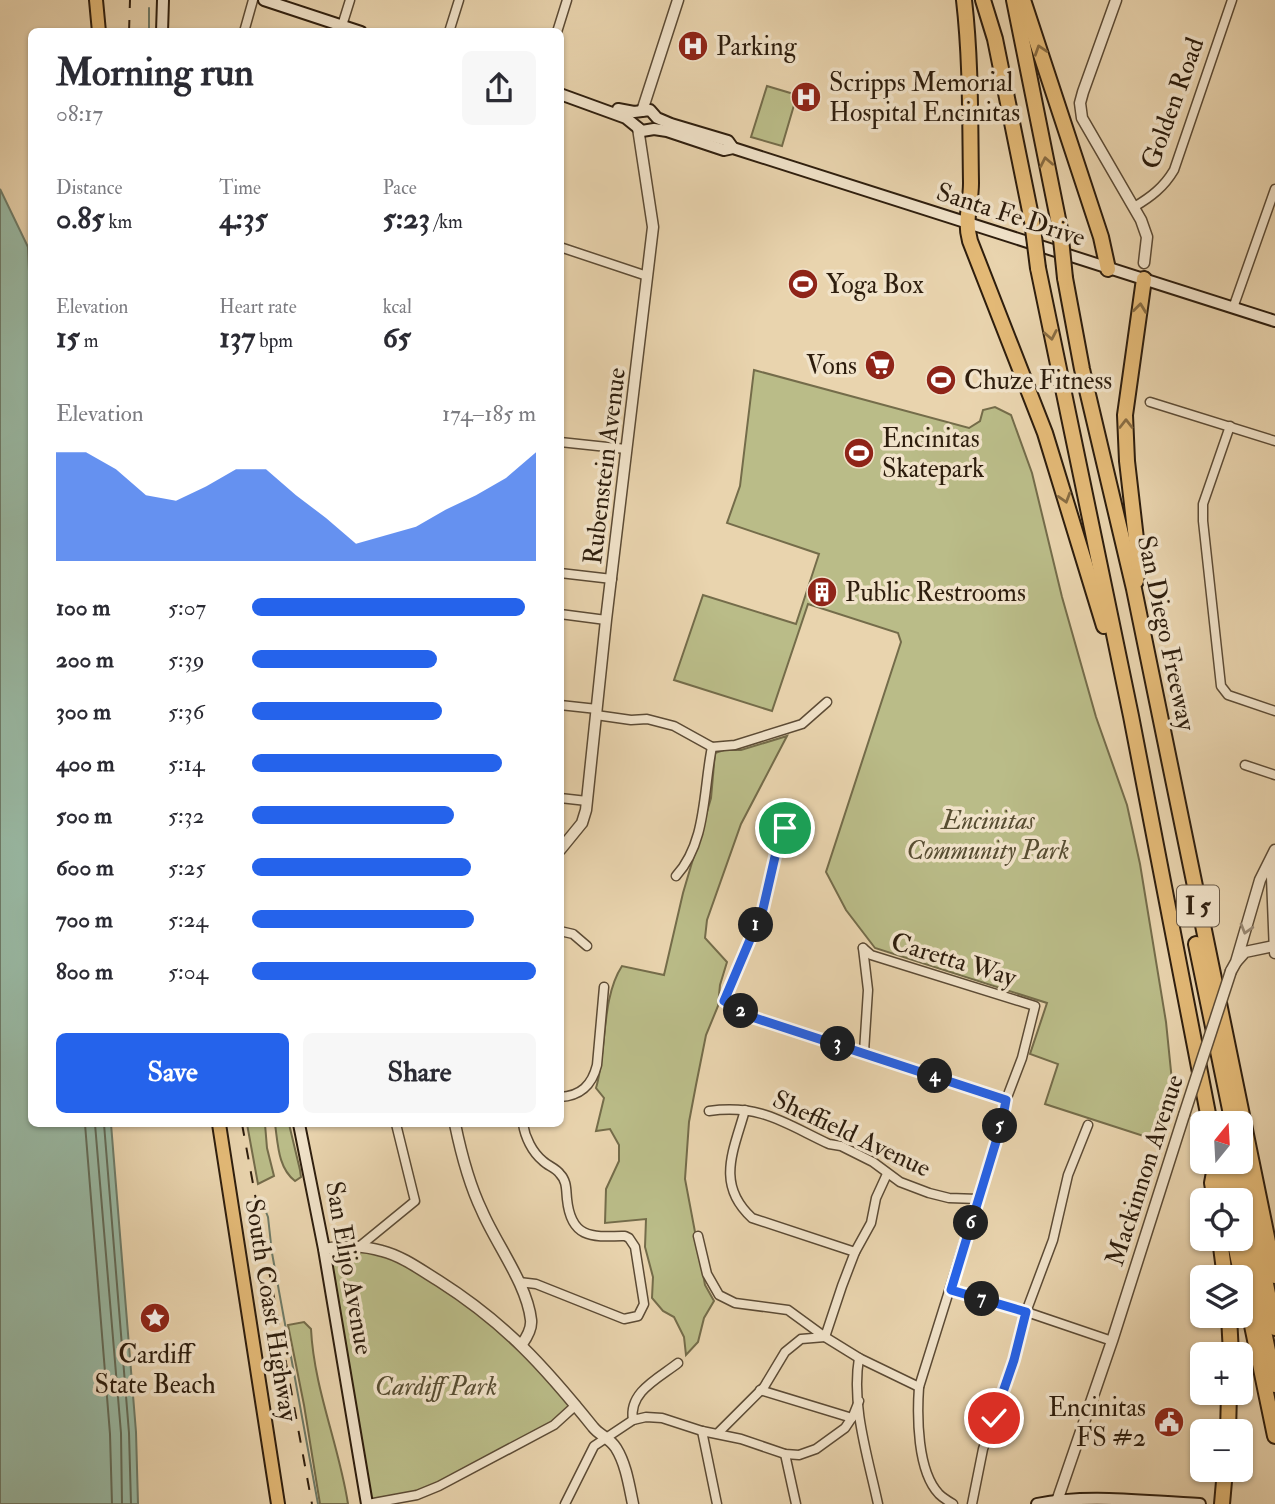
<!DOCTYPE html>
<meta charset="utf-8">
<style>
:root{--surface:#fff;--page:#f7f7f7;--text:#2b2b33;--muted:#7c7c81;--accent:#2563eb}
body{margin:0;font-family:"IM FELL Double Pica",serif;background:var(--page);color:var(--text);height:100vh;display:flex;flex-direction:column;font-size:26px;white-space:nowrap}
*{box-sizing:border-box;margin:0}
p{font-size:23px;color:var(--muted)}
.icon{flex:none;width:38px;height:38px;fill:none;stroke:currentColor;stroke-width:2;stroke-linecap:round;stroke-linejoin:round}
.map{position:relative;flex:1;overflow:hidden}
.panel{position:absolute;left:28px;top:28px;width:536px;height:1099px;display:flex;flex-direction:column;background:var(--surface);border-radius:10px;box-shadow:0 2px 5px #0004}
.panel>*{flex:none}
.needle{width:46px;rotate:18deg}
.controls{position:absolute;left:1190px;top:1111px;display:grid;gap:14px}
.controls a{display:grid;place-items:center;width:63px;height:63px;border-radius:10px;background:var(--surface);box-shadow:0 2px 5px #0004;font-size:35px}
.pin{position:absolute;display:grid;place-items:center;width:60px;height:60px;color:#fff;margin:-30px;border:4px solid #fff;border-radius:50%;box-shadow:0 2px 7px #0007}
.km{position:absolute;width:35px;height:35px;margin:-18px;border-radius:50%;background:#222;color:#fff;font-size:19px;line-height:35px;text-align:center}
.round{display:grid;place-items:center;flex:none;width:74px;height:74px;border-radius:10px;background:var(--page)}
.summary{display:flex;align-items:center;justify-content:space-between;height:119px;padding:0 28px}
h1{font-size:38px;font-weight:800;line-height:52px}
.metrics{display:grid;grid-template-columns:repeat(3,1fr);gap:10px;height:119px;padding:7px 28px}
.metrics div{display:grid;align-content:center}
.metrics b{font-size:30px;font-weight:800}
.metrics small{font-size:19px;font-weight:400}
.metrics p{font-size:19px}
.chart{height:196px;padding:14px 28px}
.chart p{display:flex;justify-content:space-between}
.chart svg{width:100%;height:126px;margin-top:7px;fill:var(--accent);opacity:.7}
.cta{display:flex;gap:14px;margin-top:auto;padding:14px 28px}
.cta a{flex:1;height:80px;border-radius:10px;background:var(--accent);color:#fff;font-size:28px;font-weight:800;line-height:80px;text-align:center}
.cta a+a{background:var(--page);color:var(--text)}
ul{padding:0 28px;list-style:none;font-size:23px}
li{display:grid;grid-template-columns:112px 84px 1fr;align-items:center;height:52px}
li i{height:18px;border-radius:9px;background:var(--accent)}
.map>svg:first-child{display:block}
.green{fill:#babc88;stroke:#746c4a;stroke-width:2}
.water{fill:#99b9a4;stroke:#6e7b68;stroke-width:2}
.lines{fill:none;stroke-linecap:round;stroke-linejoin:round}
.shore{stroke:#636b58;stroke-width:2}
.stream{stroke:#6e7b68;stroke-width:2}
.minor-casing{stroke:#5c4b35;stroke-width:11}
.tertiary-casing{stroke:#5c4b35;stroke-width:13}
.secondary-casing{stroke:#2d1d0d;stroke-width:14}
.primary-casing{stroke:#2d1d0d;stroke-width:16}
.motorway-casing{stroke:#2d1d0d;stroke-width:18}
.minor{stroke:#f1e3ca;stroke-width:8}
.tertiary{stroke:#f1e3ca;stroke-width:10}
.secondary{stroke:#f1e3ca;stroke-width:10}
.primary{stroke:#e4ba77;stroke-width:12}
.motorway{stroke:#e4ba77;stroke-width:14}
.rail{stroke:#2d1d0d;stroke-width:2;stroke-dasharray:12 12;stroke-linecap:butt}
.tertiary-bridge-casing{stroke:#5c4b35;stroke-width:13;stroke-linecap:butt}
.motorway-bridge-casing{stroke:#2d1d0d;stroke-width:18;stroke-linecap:butt}
.tertiary-bridge{stroke:#f1e3ca;stroke-width:10}
.motorway-bridge{stroke:#e4ba77;stroke-width:14}
.oneway{stroke:#886c42}
.oneway2{stroke:#998a75}
.route-casing{stroke:#fff;stroke-width:14}
.route{stroke:#2563eb;stroke-width:9}
.labels{text-anchor:middle;stroke-width:7;stroke-linejoin:round;paint-order:stroke}
.shield{fill:#f1e3ca;stroke:#685846;stroke-width:2}
.shield-label{font-size:24px;font-weight:bold;fill:#2d1d0d}
.poi-label{font-size:26px;fill:#2d1d0d;stroke:#f1e3ca;text-anchor:start}
.street-label{font-size:26px;fill:#2d1d0d;stroke:#f1e3ca}
.park-label{font-size:26px;font-style:italic;fill:#574d32;stroke:#f1e3ca}
</style>
<div class="map">
<svg width="1275" height="1504" viewBox="0 0 1275 1504">
<rect width="100%" height="100%" fill="#e9d4ae"/>
<filter id="stains"><feTurbulence type="fractalNoise" baseFrequency=".00286" numOctaves="4"/><feColorMatrix values="0 0 0 0 .2 0 0 0 0 .09 0 0 0 0 .02 0 0 0 .5 -.17"/></filter>
<radialGradient id="worn" r=".72"><stop offset=".6" stop-color="#630" stop-opacity="0"/><stop offset="1" stop-color="#630" stop-opacity=".3"/></radialGradient>
<!-- green -->
<g class="green">
<polygon points="767,86 797,95 782,146 751,137"/>
<polygon points="754,370 969,428 980,421 983,410 995,407 1011,415 1032,473 1062,597 1096,717 1127,805 1140,864 1166,1022 1174,1101 1162,1142 1045,1104 1058,1064 1030,1054 1047,1003 875,948 846,910 826,872 901,642 898,633 808,604 772,711 674,680 703,595 796,624 819,554 727,523 740,486"/>
<path d="M787,736L741,824L707,920L705,938L727,962L720,985L718,1006L706,1035L696,1085L689,1122L685,1179L705,1285L714,1301L704,1318L698,1342L686,1355L684,1337L674,1317L663,1311L652,1298L653,1277L645,1247L646,1219L605,1223L606,1189L619,1161V1145L610,1129L596,1131L604,1098L596,1088C607,1051 601,998 622,966L664,975L683,893L711,798L715,753L724,750H741Z"/>
<polygon points="247,1124 265,1124 267,1148 274,1176 258,1184"/>
<path d="M275,1124H289L300,1170L301,1177L295,1181C278,1168 278,1144 275,1124Z"/>
<polygon points="324,1249 384,1251 479,1308 575,1404 564,1415 439,1486 367,1504"/>
<path d="M304,1322L311,1329C314,1389 339,1445 348,1504H320L304,1405L288,1325Z"/>
</g>
<!-- water -->
<polygon class="water" points="0,189 28,247 31,320 32,1124 111,1124 136,1432 138,1504 0,1504"/>
<g class="lines">
<!-- shore -->
<g class="shore">
<polyline points="85,1124 110,1434 112,1504"/>
<polyline points="95,1124 121,1433 122,1504"/>
<polyline points="104,1124 129,1433 131,1504"/>
</g>
<!-- stream -->
<g class="stream">
<polyline points="149,8 149,32"/>
<polyline points="264,1207 268,1217 272,1253 318,1504"/>
</g>
<!-- minor casing -->
<g class="minor-casing">
<g id="minor">
<polyline points="244,32 253,0"/>
<polyline points="340,32 350,0"/>
<polyline points="449,32 459,0"/>
<polyline points="557,32 567,0"/>
<path d="M1134,207C1151,197 1164,187 1174,170L1232,0"/>
<polyline points="560,247 647,276"/>
<polyline points="1233,308 1275,189"/>
<polyline points="1150,402 1275,441"/>
<polyline points="1230,426 1203,504 1203,521 1221,686 1228,695 1275,711"/>
<polyline points="560,442 626,449"/>
<polyline points="560,573 612,579"/>
<polyline points="560,614 606,620"/>
<polyline points="560,705 597,709"/>
<polyline points="596,715 631,720 647,719 674,726 712,747 735,745 802,724 827,702"/>
<polyline points="1245,765 1275,775"/>
<polyline points="560,798 587,801"/>
<polyline points="789,813 777,848 763,909 724,1001 749,1016 1006,1100"/>
<path d="M676,876C707,842 703,790 712,747"/>
<polyline points="560,931 573,934 587,946"/>
<path d="M863,948L871,955L1035,1006L1022,1058L1006,1100L1002,1122L919,1387C917,1416 917,1471 939,1494C943,1498 948,1501 953,1504"/>
<polyline points="863,948 868,990 864,1052"/>
<path d="M560,1097C581,1096 592,1085 597,1065L604,987"/>
<path d="M745,1110C734,1150 715,1184 752,1218L855,1252"/>
<path d="M709,1111C761,1104 784,1123 829,1144L841,1146L873,1162L900,1182L929,1193L949,1198L978,1199"/>
<polyline points="698,1236 707,1274 719,1295 735,1303 788,1310 825,1337 859,1358 919,1387"/>
<polyline points="360,1246 415,1201 396,1124"/>
<path d="M519,1282L536,1284L624,1319L638,1316L644,1304L635,1247L629,1238L625,1236C592,1237 571,1239 567,1199C566,1190 567,1181 560,1174C556,1168 548,1166 543,1161C532,1152 525,1137 523,1124"/>
<polyline points="951,1290 1009,1306 1112,1341"/>
<path d="M859,1358C851,1406 868,1457 878,1504"/>
<polyline points="760,1390 852,1418"/>
<path d="M633,1420C628,1392 659,1378 678,1363"/>
<polyline points="702,1431 717,1504"/>
<polyline points="718,1433 764,1387 785,1352 801,1339 825,1337 842,1286 855,1252 871,1223 876,1198 887,1174"/>
<polyline points="785,1454 796,1504"/>
<polyline points="368,1504 417,1495 439,1486 554,1425 576,1405"/>
<polyline points="565,1504 594,1446 633,1420 646,1417 662,1418 702,1431 741,1439 785,1454 799,1455 816,1449 845,1428 853,1416 859,1401"/>
<polyline points="972,1504 983,1449 1014,1360 1026,1312 1053,1240 1068,1175 1088,1125"/>
</g>
</g>
<!-- tertiary casing -->
<g class="tertiary-casing">
<g id="tertiary">
<polyline points="1116,0 1083,92 1080,103 1082,118 1141,220 1147,237 1144,263"/>
<polyline points="642,111 678,0"/>
<polyline points="560,850 582,823 586,810 606,620 653,227 638,128"/>
<polyline points="1275,857 1272,877 1275,953"/>
<polyline points="1237,961 1245,952 1274,946"/>
<polyline points="1231,971 1236,962 1260,880 1275,850"/>
<path d="M455,1124C461,1153 469,1184 482,1211C496,1244 527,1284 531,1320C532,1329 527,1337 522,1344"/>
<path d="M324,1249C344,1246 362,1245 382,1251C402,1256 421,1270 439,1281C505,1323 544,1366 593,1427C599,1435 610,1438 616,1448C626,1464 629,1485 633,1504"/>
<polyline points="1056,1504 1112,1341 1184,1115"/>
</g>
</g>
<!-- secondary casing -->
<g class="secondary-casing">
<g id="secondary">
<polyline points="264,0 361,32"/>
<polyline points="162,32 163,0"/>
<polyline points="560,94 626,118 642,131 654,129 667,131 724,150 733,148 1275,321"/>
<polyline points="618,109 634,112 650,110 657,118 671,124 728,141 733,148"/>
<polyline points="299,1124 324,1249 367,1504"/>
<path d="M1037,1504C1090,1493 1147,1502 1200,1504"/>
</g>
</g>
<!-- primary casing -->
<g class="primary-casing">
<g id="primary">
<polyline points="96,0 99,32"/>
<polyline points="219,1124 278,1504"/>
</g>
</g>
<!-- motorway casing -->
<g class="motorway-casing">
<g id="motorway">
<path d="M964,0C971,60 970,122 971,183C971,205 964,218 970,241L1045,433L1104,626"/>
<polyline points="983,0 995,39 1032,221"/>
<polyline points="1014,0 1060,229"/>
<polyline points="1023,0 1101,237 1108,269"/>
<polyline points="1038,268 1131,716 1210,1124"/>
<polyline points="1065,278 1082,369 1134,589 1275,1276"/>
<polyline points="1136,581 1139,565 1127,461 1125,415 1144,279"/>
<polyline points="1196,944 1233,1124"/>
<polyline points="1218,1162 1226,1200"/>
<polyline points="1229,1162 1237,1200"/>
<polyline points="1241,1162 1275,1328"/>
<polyline points="1215,1200 1212,1183 1215,1167"/>
<polyline points="1241,1219 1275,1385"/>
<polyline points="1220,1239 1225,1278"/>
<polyline points="1234,1239 1275,1436"/>
<polyline points="1229,1316 1231,1354"/>
<polyline points="1228,1432 1229,1393"/>
<polyline points="1222,1504 1225,1470"/>
</g>
</g>
<!-- minor -->
<use href="#minor" class="minor"/>
<!-- tertiary -->
<use href="#tertiary" class="tertiary"/>
<!-- secondary -->
<use href="#secondary" class="secondary"/>
<!-- primary -->
<use href="#primary" class="primary"/>
<!-- motorway -->
<use href="#motorway" class="motorway"/>
<!-- rail -->
<g class="rail">
<polyline points="129,32 130,0"/>
<polyline points="242,1124 312,1504"/>
</g>
<!-- tertiary-bridge casing -->
<g class="tertiary-bridge-casing">
<polyline id="tertiary-bridge" points="1184,1115 1231,971"/>
</g>
<!-- motorway-bridge casing -->
<g class="motorway-bridge-casing">
<g id="motorway-bridge">
<polyline points="1032,221 1038,268"/>
<polyline points="1060,229 1065,278"/>
</g>
</g>
<!-- tertiary-bridge -->
<use href="#tertiary-bridge" class="tertiary-bridge"/>
<!-- motorway-bridge -->
<use href="#motorway-bridge" class="motorway-bridge"/>
</g>
<!-- one-way arrows -->
<defs><path id="oneway-chevron" d="M-2-3.5L2.5 0L-2 3.5" fill="none" stroke-width="1.6" stroke-linecap="round" stroke-linejoin="round" transform="scale(1.75)"/></defs>
<g class="oneway">
<use href="#oneway-chevron" transform="translate(1040 50) rotate(-108)"/>
<use href="#oneway-chevron" transform="translate(1046 162) rotate(-101)"/>
<use href="#oneway-chevron" transform="translate(1140 308) rotate(-83)"/>
<use href="#oneway-chevron" transform="translate(1051 335) rotate(79)"/>
<use href="#oneway-chevron" transform="translate(1126 424) rotate(-90)"/>
<use href="#oneway-chevron" transform="translate(1065 498) rotate(73)"/>
</g>
<use class="oneway2" href="#oneway-chevron" transform="translate(1246 929) rotate(106)"/>
<g class="lines">
<!-- route casing -->
<g class="route-casing">
<polyline id="route" points="785,828 777,848 763,909 724,1001 749,1016 1006,1100 1002,1122 951,1290 1026,1312 1014,1360 994,1418"/>
</g>
<!-- route -->
<use href="#route" class="route"/>
</g>
<!-- icons -->
<defs>
<g id="hospital-disc" transform="scale(1.575)"><circle r="9.5" fill="#8f2418" stroke="#f1e3ca"/><path d="M-5-5h3v3.5h4V-5h3V5h-3V1.5h-4V5h-3Z" fill="#fff"/></g>
<g id="stadium-disc" transform="scale(1.575)"><circle r="9.5" fill="#8f2418" stroke="#f1e3ca"/><path d="M0-5a6.5 5 0 1 0 0 10a6.5 5 0 1 0 0-10ZM-3.5-1.8h7v3.6h-7Z" fill="#fff"/></g>
<g id="supermarket-disc" transform="scale(1.575)"><circle r="9.5" fill="#8f2418" stroke="#f1e3ca"/><path d="M-6-5.5h2.5l.6 2H6L4.5 2H-2.5L-4.4-4H-6ZM-1.5 3.2a1.3 1.3 0 1 0 .1 0ZM3 3.2a1.3 1.3 0 1 0 .1 0Z" fill="#fff"/></g>
<g id="building-disc" transform="scale(1.575)"><circle r="9.5" fill="#8f2418" stroke="#f1e3ca"/><path d="M-4-6H4V6H1V3H-1V6H-4ZM-2.5-4.3h1.7v1.8h-1.7ZM.8-4.3h1.7v1.8H.8ZM-2.5-1h1.7V.8h-1.7ZM.8-1h1.7V.8H.8Z" fill="#fff"/></g>
<g id="sight-disc" transform="scale(1.575)"><circle r="9.5" fill="#8f2418" stroke="#f1e3ca"/><path d="M0-6L1.8-2.2L6-1.7L2.9 1.2L3.7 5.4L0 3.3L-3.7 5.4L-2.9 1.2L-6-1.7L-1.8-2.2Z" fill="#fff"/></g>
<g id="civic-disc" transform="scale(1.575)"><circle r="9.5" fill="#8f2418" stroke="#f1e3ca"/><path d="M-.6-6.5H3V-4.5H.6V-3L4-1V1h2V6H-6V1h2V-1L-.6-3ZM-1.2 2.5V6h2.4V2.5Z" fill="#fff"/></g>
</defs>
<g fill-rule="evenodd">
<use href="#hospital-disc" x="693" y="46"/>
<use href="#hospital-disc" x="806" y="97"/>
<use href="#stadium-disc" x="803" y="284"/>
<use href="#supermarket-disc" x="880" y="365"/>
<use href="#stadium-disc" x="941" y="380"/>
<use href="#stadium-disc" x="859" y="453"/>
<use href="#building-disc" x="822" y="592"/>
<use href="#sight-disc" x="155" y="1318"/>
<use href="#civic-disc" x="1169" y="1422"/>
</g>
<g class="labels">
<!-- shield labels -->
<rect class="shield" x="1177" y="885.5" width="42" height="41" rx="5"/>
<g class="shield-label">
<text x="1198" y="914">I 5</text>
</g>
<!-- poi labels -->
<g class="poi-label">
<text x="716" y="55">Parking</text>
<text x="829" y="91">Scripps Memorial<tspan x="829" dy="30">Hospital Encinitas</tspan></text>
<text x="826" y="293">Yoga Box</text>
<text x="857" y="374" text-anchor="end">Vons</text>
<text x="964" y="389">Chuze Fitness</text>
<text x="882" y="447">Encinitas<tspan x="882" dy="30">Skatepark</tspan></text>
<text x="845" y="601">Public Restrooms</text>
<text x="155" y="1363" text-anchor="middle">Cardiff<tspan x="155" dy="30">State Beach</tspan></text>
<text x="1146" y="1416" text-anchor="end">Encinitas<tspan x="1146" dy="30">FS #2</tspan></text>
</g>
<!-- street labels -->
<g class="street-label">
<text transform="translate(1172 103) rotate(-70)" y="9">Golden Road</text>
<text transform="translate(1011 214) rotate(18)" y="9">Santa Fe Drive</text>
<text transform="translate(604 466) rotate(-83)" y="9">Rubenstein Avenue</text>
<text transform="translate(1167 633) rotate(78)" y="9">San Diego Freeway</text>
<text transform="translate(954 959) rotate(17)" y="9">Caretta Way</text>
<text transform="translate(852 1133) rotate(25)" y="9">Sheffield Avenue</text>
<text transform="translate(1144 1170) rotate(-72)" y="9">Mackinnon Avenue</text>
<text transform="translate(350 1268) rotate(80)" y="9">San Elijo Avenue</text>
<text transform="translate(272 1310) rotate(81)" y="9">South Coast Highway</text>
</g>
<!-- park labels -->
<g class="park-label">
<text x="988" y="829">Encinitas<tspan x="988" dy="30">Community Park</tspan></text>
<text x="436" y="1395">Cardiff Park</text>
</g>
</g>
<rect width="100%" height="100%" filter="url(#stains)"/>
<rect width="100%" height="100%" fill="url(#worn)"/>
</svg>
<div class="controls">
<a><svg class="needle" viewBox="-14 -14 28 28"><path d="M0-13l5 13h-10z" fill="#e53935"/><path d="M0 13l5-13h-10z" fill="#7c7c81"/></svg></a>
<a><svg class="icon" aria-label="locate" viewBox="0 0 24 24"><circle cx="12" cy="12" r="6"/><path d="M12 2v4M12 18v4M2 12h4M18 12h4"/></svg></a>
<a><svg class="icon" aria-label="layers" viewBox="0 0 24 24"><path d="M12 4l9 5-9 5-9-5zM3 14l9 5 9-5"/></svg></a>
<a>+</a>
<a>−</a>
</div>
<div class="pin" style="left:785px;top:828px;background:#1e9e55"><svg class="icon" aria-label="arrive" viewBox="0 0 24 24"><path d="M6 21V4h12l-3 4 3 4H6"/></svg></div>
<div class="pin" style="left:994px;top:1418px;background:#d93025"><svg class="icon" aria-label="check" viewBox="0 0 24 24"><path d="M5 12l5 5 9-10"/></svg></div>
<b class="km" style="left:756px;top:925px">1</b>
<b class="km" style="left:741px;top:1011px">2</b>
<b class="km" style="left:838px;top:1044px">3</b>
<b class="km" style="left:935px;top:1076px">4</b>
<b class="km" style="left:1000px;top:1126px">5</b>
<b class="km" style="left:971px;top:1223px">6</b>
<b class="km" style="left:982px;top:1299px">7</b>
<section class="panel">
<div class="summary"><div><h1>Morning run</h1><p>08:17</p></div><a class="round"><svg class="icon" aria-label="share" viewBox="0 0 24 24"><path d="M12 15V3M7 8l5-5 5 5M5 13v7h14v-7"/></svg></a></div>
<div class="metrics">
<div><p>Distance</p><b>0.85<small> km</small></b></div>
<div><p>Time</p><b>4:35</b></div>
<div><p>Pace</p><b>5:23<small> /km</small></b></div>
</div>
<div class="metrics">
<div><p>Elevation</p><b>15<small> m</small></b></div>
<div><p>Heart rate</p><b>137<small> bpm</small></b></div>
<div><p>kcal</p><b>65</b></div>
</div>
<div class="chart"><p><span>Elevation</span>174–185 m</p>
<svg viewBox="0 0 160 44" preserveAspectRatio="none"><path d="M0 44V6L10 6L20 12L30 21L40 23L50 18L60 12L70 12L80 21L90 29L100 38L110 35L120 32L130 26L140 21L150 15L160 6V44z"/></svg>
</div>
<ul>
<li><b>100 m</b>5:07<i style="width:96%"></i></li>
<li><b>200 m</b>5:39<i style="width:65%"></i></li>
<li><b>300 m</b>5:36<i style="width:67%"></i></li>
<li><b>400 m</b>5:14<i style="width:88%"></i></li>
<li><b>500 m</b>5:32<i style="width:71%"></i></li>
<li><b>600 m</b>5:25<i style="width:77%"></i></li>
<li><b>700 m</b>5:24<i style="width:78%"></i></li>
<li><b>800 m</b>5:04<i style="width:100%"></i></li>
</ul>
<div class="cta"><a>Save</a><a>Share</a></div>
</section>
</div>
